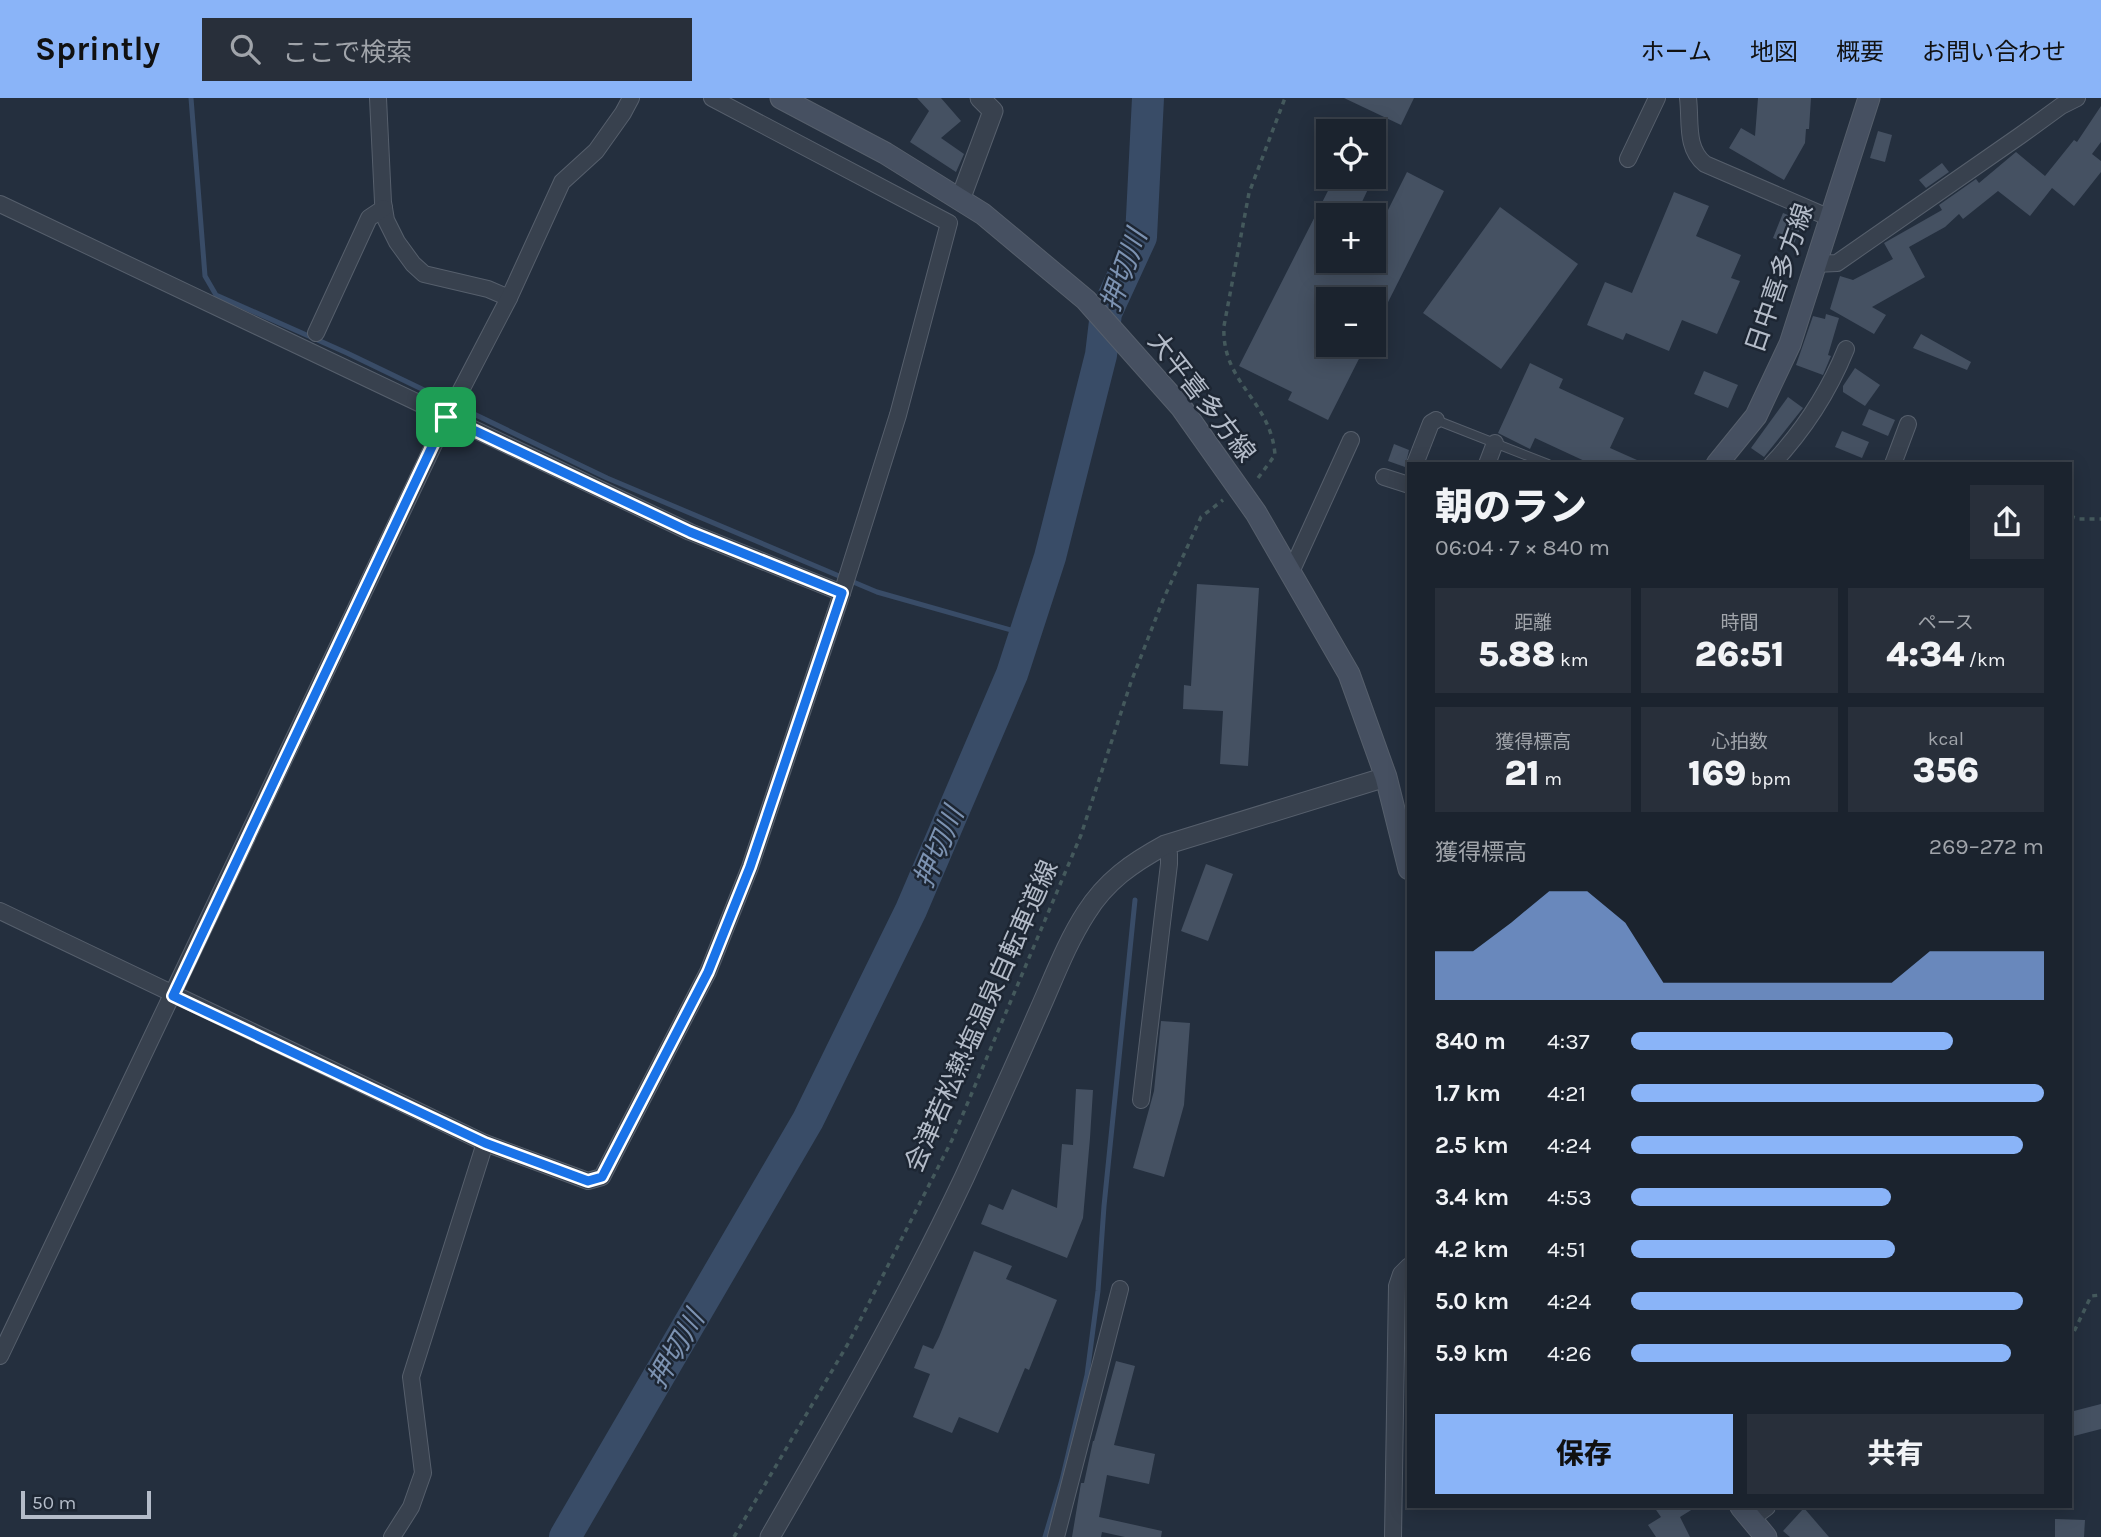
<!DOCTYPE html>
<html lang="ja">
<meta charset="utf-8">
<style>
:root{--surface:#1b232e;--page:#282f3a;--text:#f1f3f6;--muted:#a0a4aa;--line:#39404a;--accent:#8ab4f8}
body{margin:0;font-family:Karla,"Noto Sans JP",sans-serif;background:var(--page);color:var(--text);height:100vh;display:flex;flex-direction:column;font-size:26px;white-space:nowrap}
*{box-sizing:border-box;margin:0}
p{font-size:23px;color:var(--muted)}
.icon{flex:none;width:38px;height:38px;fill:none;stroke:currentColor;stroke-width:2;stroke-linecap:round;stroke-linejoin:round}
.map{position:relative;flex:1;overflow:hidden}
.side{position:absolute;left:1407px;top:364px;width:665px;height:1046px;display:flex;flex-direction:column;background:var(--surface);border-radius:0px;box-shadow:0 4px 18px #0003,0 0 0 2px var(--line)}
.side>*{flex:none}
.controls{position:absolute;left:1316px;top:21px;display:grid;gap:14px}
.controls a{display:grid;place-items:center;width:70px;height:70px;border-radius:0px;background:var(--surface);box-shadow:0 4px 18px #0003,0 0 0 2px var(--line);font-size:35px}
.scale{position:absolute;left:21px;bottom:18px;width:130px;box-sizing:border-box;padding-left:7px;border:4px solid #b4bcc9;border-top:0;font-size:19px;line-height:24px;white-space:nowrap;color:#b4bcc9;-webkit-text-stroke:5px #1d2633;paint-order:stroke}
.pin{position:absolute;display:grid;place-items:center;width:60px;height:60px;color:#fff;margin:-30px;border-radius:14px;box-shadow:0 4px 10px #0006}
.round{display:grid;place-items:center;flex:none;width:74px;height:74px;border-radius:0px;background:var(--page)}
.headline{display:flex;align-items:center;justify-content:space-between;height:119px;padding:0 28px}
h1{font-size:38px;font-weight:800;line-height:52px}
.figures{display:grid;grid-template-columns:repeat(3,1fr);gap:10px;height:119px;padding:7px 28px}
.figures div{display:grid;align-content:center;border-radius:0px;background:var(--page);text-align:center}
.figures b{font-size:35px;font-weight:800}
.figures small{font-size:19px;font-weight:400}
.figures p{font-size:19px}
.chart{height:196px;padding:14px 28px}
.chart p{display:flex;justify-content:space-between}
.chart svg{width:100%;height:126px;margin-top:7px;fill:var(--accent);opacity:.7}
.cta{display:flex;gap:14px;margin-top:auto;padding:14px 28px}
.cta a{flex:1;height:80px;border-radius:0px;background:var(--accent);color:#111;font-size:28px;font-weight:800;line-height:80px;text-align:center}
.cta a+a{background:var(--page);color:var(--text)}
ul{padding:0 28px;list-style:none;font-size:23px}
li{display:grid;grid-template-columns:112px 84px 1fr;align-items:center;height:52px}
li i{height:18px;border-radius:9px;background:var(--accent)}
header{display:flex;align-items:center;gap:42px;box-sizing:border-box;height:98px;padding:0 35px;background:var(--accent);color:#111}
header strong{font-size:33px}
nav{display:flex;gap:38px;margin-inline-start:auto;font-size:24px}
.search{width:490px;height:63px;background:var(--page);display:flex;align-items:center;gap:18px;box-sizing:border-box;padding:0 24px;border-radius:0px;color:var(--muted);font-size:26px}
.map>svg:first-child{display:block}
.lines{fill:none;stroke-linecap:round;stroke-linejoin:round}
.stream{stroke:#394c67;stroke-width:5}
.river{stroke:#394c67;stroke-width:32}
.building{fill:#455162;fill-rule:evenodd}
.service-casing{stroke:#565f6c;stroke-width:10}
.minor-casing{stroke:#565f6c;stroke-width:18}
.tertiary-casing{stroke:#565f6c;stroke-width:21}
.secondary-casing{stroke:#565f6c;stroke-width:23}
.path{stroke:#44595c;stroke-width:3.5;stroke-dasharray:5 5;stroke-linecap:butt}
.service{stroke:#38414e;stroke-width:8}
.minor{stroke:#38414e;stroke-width:16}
.tertiary{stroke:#38414e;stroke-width:19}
.secondary{stroke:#465061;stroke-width:21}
.route-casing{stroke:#fff;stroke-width:14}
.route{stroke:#1a73e8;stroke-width:9}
.labels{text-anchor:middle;stroke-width:5;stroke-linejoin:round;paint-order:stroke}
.street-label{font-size:26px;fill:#b4bcc9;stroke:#1d2633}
.water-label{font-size:28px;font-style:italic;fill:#7c92b1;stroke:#1d2633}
</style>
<header>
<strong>Sprintly</strong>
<div class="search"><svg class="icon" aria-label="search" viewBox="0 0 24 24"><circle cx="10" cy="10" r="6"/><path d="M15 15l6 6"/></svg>ここで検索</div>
<nav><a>ホーム</a><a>地図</a><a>概要</a><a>お問い合わせ</a></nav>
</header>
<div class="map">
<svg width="2101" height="1439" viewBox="0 0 2101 1439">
<rect width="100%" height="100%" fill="#242f3e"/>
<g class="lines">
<!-- stream -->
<g class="stream">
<polyline points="191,0 205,178 216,197 347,255 607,380 877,494 1025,536"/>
<polyline points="1045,1439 1062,1382 1087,1277 1098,1193 1104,1108 1135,802"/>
</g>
<!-- river -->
<polyline class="river" points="565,1439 808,1022 911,812 1012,576 1050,459 1101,257 1106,215 1141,139 1148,0"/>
</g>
<!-- building -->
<g class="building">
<polygon points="917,0 941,0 961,23 941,40 964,56 956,74 910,44 929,13"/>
<polygon points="1344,0 1414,0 1401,27"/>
<polygon points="1758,0 1811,0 1809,31 1806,31 1805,45 1784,82 1729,50 1741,30 1755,38"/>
<polygon points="2101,8 2101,44 2092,56 2101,63 2101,74 2074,108 2052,90 2030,118 1998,93 1963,121 1959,116 1945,129 1909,149 1925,179 1872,209 1886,217 1874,236 1830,211 1840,178 1853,182 1893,161 1884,145 1942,112 1939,107 1976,81 1979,85 2016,54 2045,78 2074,42 2077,44"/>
<polygon points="1878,33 1892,37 1885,64 1870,60"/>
<polygon points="1942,65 1949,74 1926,90 1919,82"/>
<path d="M1407,74L1444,93L1374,232V201H1328V247H1366L1328,322L1288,302L1292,294L1239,268L1335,79H1349L1369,89L1362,104L1386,116ZM1328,117H1374V163H1328Z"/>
<polygon points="1674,94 1709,108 1696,138 1741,157 1731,180 1740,183 1717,236 1682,222 1669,253 1626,235 1623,242 1587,227 1605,184 1632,195"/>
<polygon points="1500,109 1578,166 1501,271 1423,215"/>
<polygon points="1783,115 1803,123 1793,148 1773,140"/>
<polygon points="1826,216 1839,220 1828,257 1831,258 1823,277 1796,267 1813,218 1825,221"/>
<polygon points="1921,236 1971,264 1967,272 1913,250"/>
<polygon points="1530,265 1563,281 1559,290 1624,320 1610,350 1646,366 1591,366 1535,340 1530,351 1498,335"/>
<polygon points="1855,270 1880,287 1865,308 1843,294 1843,288"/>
<polygon points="1704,273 1738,287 1728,310 1694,296"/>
<polygon points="1788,299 1803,310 1764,359 1751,350"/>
<polygon points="1869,311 1895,322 1888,338 1862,327"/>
<polygon points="1842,333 1869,344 1862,360 1835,349"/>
<polygon points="1394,346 1409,352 1405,369 1388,363"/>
<polygon points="1197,486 1259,490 1248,668 1220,666 1223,613 1183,611 1184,587 1191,588"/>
<polygon points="1206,766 1233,776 1208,843 1181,833"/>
<polygon points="1161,923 1190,925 1184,1007 1164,1079 1133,1070 1154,993"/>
<polygon points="1076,991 1093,992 1090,1040 1083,1120 1067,1160 981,1126 989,1106 1003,1112 1012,1091 1057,1110 1062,1046 1073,1047"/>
<polygon points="974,1153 1012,1168 1006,1181 1057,1202 1029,1272 1025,1270 998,1335 959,1319 952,1335 913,1319 930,1276 914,1270 923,1247 933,1251 939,1239"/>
<polygon points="1116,1263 1135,1268 1114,1347 1155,1356 1149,1386 1107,1377 1099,1419 1162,1433 1161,1439 1125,1439 1102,1434 1101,1439 1072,1439 1081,1385 1084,1385 1093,1343 1094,1343"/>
<polygon points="2101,1306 2101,1331 2070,1339 2070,1314"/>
<polygon points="1654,1409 1696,1409 1680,1419 1690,1439 1656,1439 1648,1427 1661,1419"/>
<polygon points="1804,1410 1829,1439 1790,1439 1783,1433"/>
<polygon points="2055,1421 2085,1422 2084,1439 2055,1439"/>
</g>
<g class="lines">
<!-- service casing -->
<g class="service-casing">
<polyline id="service" points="1436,322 1548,366"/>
</g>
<!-- minor casing -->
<g class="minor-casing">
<g id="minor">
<polyline points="378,0 383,104 386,122 397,144 413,166 424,176 488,191 509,200"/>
<path d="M1688,0C1691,23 1685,50 1705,66L1830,120"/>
<polyline points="1628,61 1657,0"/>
<polyline points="0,106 690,434 842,495"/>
<polyline points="1815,166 1837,165 2021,37 2061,8 2077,0"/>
<polyline points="316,235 369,120 384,110"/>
<polyline points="1415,366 1431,325 1436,322"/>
<polyline points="1487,366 1495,345"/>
<path d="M1772,366C1803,333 1829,293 1846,251"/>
<polyline points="1893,366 1908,326"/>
<polyline points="1384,379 1409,387"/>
<polyline points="1291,474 1351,342"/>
<polyline points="0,813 485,1045 588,1083 602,1079 708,874 750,769 842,495 898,317 949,125 712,0"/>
<polyline points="1141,1002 1169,766 1169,756 1165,747"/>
<polyline points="0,1258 447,319 509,200 562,84 596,53 623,15 631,0"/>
<polyline points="1751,1421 1767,1409"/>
<polyline points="392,1439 411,1409 423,1375 411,1279 485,1045"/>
<polyline points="1056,1439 1120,1191"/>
<polyline points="1393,1439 1397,1188 1401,1176 1409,1168"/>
</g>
</g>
<!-- tertiary casing -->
<g class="tertiary-casing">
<g id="tertiary">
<polyline points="960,102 993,13 980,0"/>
<path d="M770,1439C838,1321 906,1203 964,1080C989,1025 1014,970 1038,915C1053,882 1066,846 1086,815C1106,783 1132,765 1165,747L1386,679"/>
</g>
</g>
<!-- secondary casing -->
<g class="secondary-casing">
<g id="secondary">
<polyline points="781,0 885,55 983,116 1086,202 1181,309 1256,415 1349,576 1386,679 1409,771"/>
<polyline points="1717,366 1756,318 1790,246 1869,0"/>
<polyline points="1741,1409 1766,1439"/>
</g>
</g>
<!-- path -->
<g class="path">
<path d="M1258,380L1275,357C1271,302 1221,285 1224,228L1249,95L1285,0"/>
<polyline points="2070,418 2079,421 2101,421"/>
<polyline points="2070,1242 2091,1198 2101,1197"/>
<polyline points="734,1439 849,1244 952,1042 1081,737 1131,584 1163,502 1201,419 1223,402"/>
</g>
<!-- service -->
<use href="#service" class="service"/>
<!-- minor -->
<use href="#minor" class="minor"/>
<!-- tertiary -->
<use href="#tertiary" class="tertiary"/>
<!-- secondary -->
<use href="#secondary" class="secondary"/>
</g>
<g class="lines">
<!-- route casing -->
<g class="route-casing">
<polygon id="route" points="446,319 690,434 842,495 750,769 708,874 602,1079 588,1083 485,1045 173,898"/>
</g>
<!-- route -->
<use href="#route" class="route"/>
</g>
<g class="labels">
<!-- street labels -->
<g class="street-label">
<text transform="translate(1779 180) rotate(-71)" y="9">日中喜多方線</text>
<text transform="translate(1202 299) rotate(52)" y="9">大平喜多方線</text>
<text transform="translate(981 918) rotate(-66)" y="9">会津若松熱塩温泉自転車道線</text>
</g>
<!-- water labels -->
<g class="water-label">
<text transform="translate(1123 172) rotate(-70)" y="10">押切川</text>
<text transform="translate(938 749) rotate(-67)" y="10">押切川</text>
<text transform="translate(675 1251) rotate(-60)" y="10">押切川</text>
</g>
</g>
</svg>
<div class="controls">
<a><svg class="icon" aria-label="locate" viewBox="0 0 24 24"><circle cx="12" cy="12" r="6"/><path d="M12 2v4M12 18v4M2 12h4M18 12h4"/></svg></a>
<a>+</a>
<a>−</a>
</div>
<div class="scale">50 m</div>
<div class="pin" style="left:446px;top:319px;background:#1e9e55"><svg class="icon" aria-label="arrive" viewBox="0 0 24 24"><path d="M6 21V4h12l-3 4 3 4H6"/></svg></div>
<section class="side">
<div class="headline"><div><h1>朝のラン</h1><p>06:04 · 7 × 840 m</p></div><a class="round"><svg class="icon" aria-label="share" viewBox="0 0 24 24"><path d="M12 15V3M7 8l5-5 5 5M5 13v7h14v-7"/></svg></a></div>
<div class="figures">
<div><p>距離</p><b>5.88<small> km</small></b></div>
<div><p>時間</p><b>26:51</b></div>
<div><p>ペース</p><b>4:34<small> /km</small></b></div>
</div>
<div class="figures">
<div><p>獲得標高</p><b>21<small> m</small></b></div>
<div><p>心拍数</p><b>169<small> bpm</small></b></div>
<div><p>kcal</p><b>356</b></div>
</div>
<div class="chart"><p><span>獲得標高</span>269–272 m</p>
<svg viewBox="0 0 160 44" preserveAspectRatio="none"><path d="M0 44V27L10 27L20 17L30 6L40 6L50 17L60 38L70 38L80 38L90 38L100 38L110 38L120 38L130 27L140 27L150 27L160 27V44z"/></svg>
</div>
<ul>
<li><b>840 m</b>4:37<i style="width:78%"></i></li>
<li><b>1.7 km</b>4:21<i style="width:100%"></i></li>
<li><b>2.5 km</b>4:24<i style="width:95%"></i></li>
<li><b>3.4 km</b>4:53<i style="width:63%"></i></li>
<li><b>4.2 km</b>4:51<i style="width:64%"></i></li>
<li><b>5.0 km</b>4:24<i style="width:95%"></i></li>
<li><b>5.9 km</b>4:26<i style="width:92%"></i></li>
</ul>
<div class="cta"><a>保存</a><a>共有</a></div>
</section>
</div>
